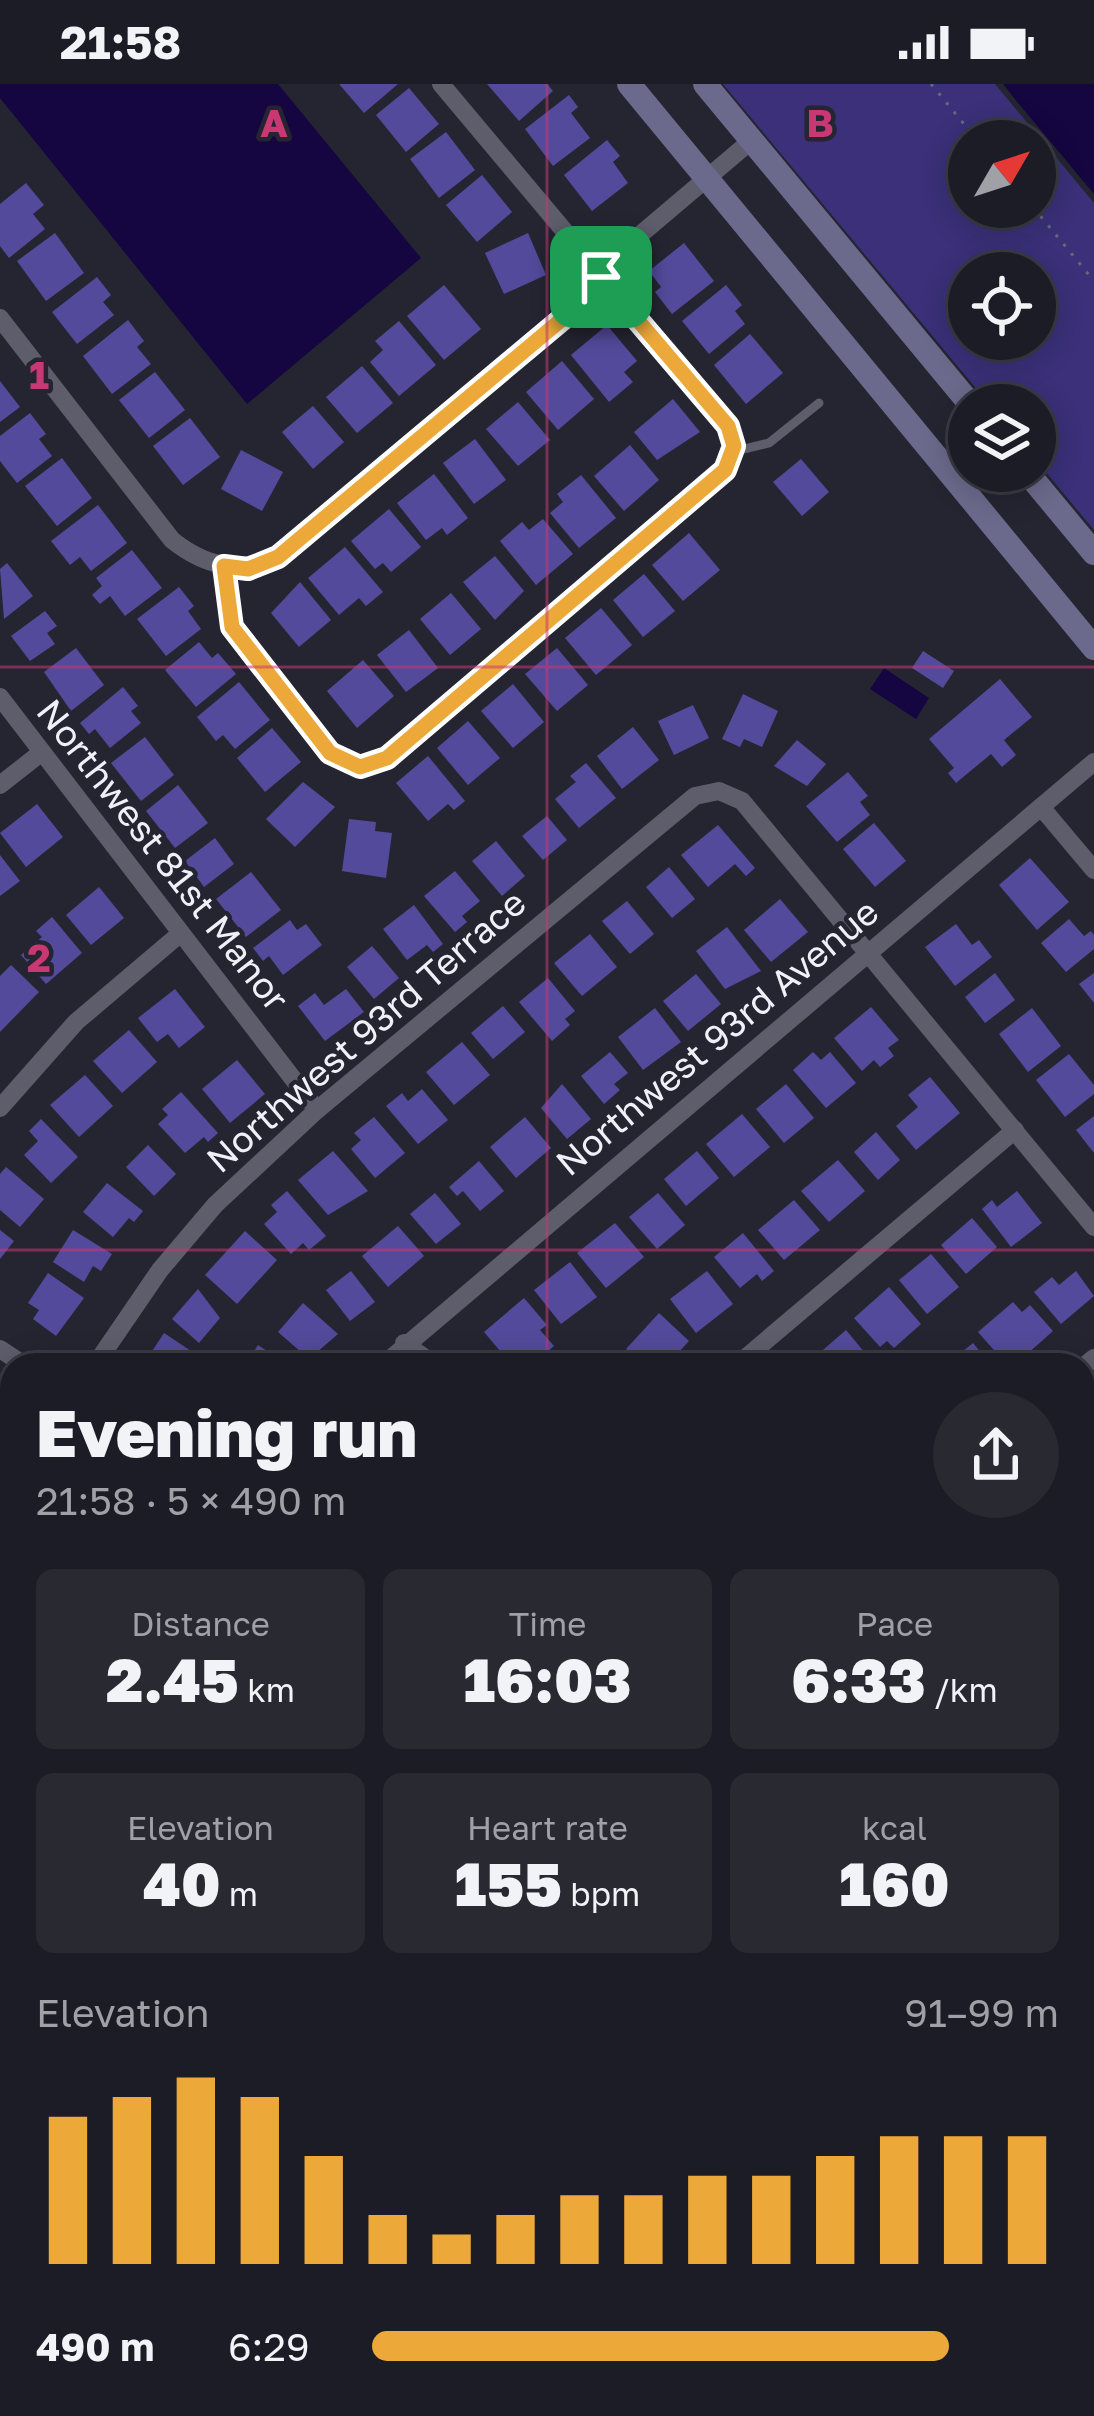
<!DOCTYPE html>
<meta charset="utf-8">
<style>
:root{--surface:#1c1c26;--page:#292932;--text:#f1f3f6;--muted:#a0a1a7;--line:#3a3a43;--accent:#eca93a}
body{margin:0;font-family:"Golos Text",sans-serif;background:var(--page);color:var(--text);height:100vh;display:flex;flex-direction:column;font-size:45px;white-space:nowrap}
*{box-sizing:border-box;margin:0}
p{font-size:39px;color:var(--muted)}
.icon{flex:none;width:66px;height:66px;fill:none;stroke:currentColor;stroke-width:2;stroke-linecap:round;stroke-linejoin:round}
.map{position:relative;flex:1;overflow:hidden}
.sheet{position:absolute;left:0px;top:1269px;width:1095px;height:1065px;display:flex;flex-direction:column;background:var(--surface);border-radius:36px 36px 0 0;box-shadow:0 6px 30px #0003,0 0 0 3px var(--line)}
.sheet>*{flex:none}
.needle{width:78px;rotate:51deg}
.fabs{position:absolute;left:948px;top:36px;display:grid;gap:24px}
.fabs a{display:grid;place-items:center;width:108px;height:108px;border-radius:50%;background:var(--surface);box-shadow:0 6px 30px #0003,0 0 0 3px var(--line);font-size:60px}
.pin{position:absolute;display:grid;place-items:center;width:102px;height:102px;color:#fff;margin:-51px;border-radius:24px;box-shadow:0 6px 18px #0006}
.round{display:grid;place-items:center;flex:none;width:126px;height:126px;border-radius:63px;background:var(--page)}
.headline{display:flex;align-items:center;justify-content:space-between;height:204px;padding:0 36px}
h1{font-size:66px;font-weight:800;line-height:90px}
.figures{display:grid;grid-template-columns:repeat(3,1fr);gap:18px;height:204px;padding:12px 36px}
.figures div{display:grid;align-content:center;border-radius:18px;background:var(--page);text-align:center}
.figures b{font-size:60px;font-weight:800}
.figures small{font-size:33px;font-weight:400}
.figures p{font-size:33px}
.chart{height:336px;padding:24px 36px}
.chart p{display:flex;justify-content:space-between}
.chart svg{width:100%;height:216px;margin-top:12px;stroke:var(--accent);stroke-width:6}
ul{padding:0 36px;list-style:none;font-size:39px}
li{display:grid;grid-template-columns:192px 144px 1fr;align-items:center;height:90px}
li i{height:30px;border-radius:15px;background:var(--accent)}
.status{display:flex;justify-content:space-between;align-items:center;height:84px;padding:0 60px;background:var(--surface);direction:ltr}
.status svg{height:33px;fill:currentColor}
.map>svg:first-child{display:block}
.green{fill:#3b3079;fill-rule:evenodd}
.water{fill:#150540}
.building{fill:#534a9b}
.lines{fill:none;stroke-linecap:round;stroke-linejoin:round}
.path{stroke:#696975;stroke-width:3;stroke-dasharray:3 9;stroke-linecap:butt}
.lane{stroke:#5d5d6c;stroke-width:9}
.street{stroke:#5d5d6c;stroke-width:18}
.secondary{stroke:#6b6a8c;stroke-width:24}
.route-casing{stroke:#fff;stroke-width:24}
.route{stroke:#eca93a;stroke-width:15}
.grid{fill:none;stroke:#c93873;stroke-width:3;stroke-opacity:0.55}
.labels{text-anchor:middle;stroke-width:9;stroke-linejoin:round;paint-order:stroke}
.street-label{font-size:36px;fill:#f0f0f9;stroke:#252532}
.grid-label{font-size:39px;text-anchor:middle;font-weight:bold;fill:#c93873;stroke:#252532;stroke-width:9;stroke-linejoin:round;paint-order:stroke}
</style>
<div class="status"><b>21:58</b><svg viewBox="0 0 49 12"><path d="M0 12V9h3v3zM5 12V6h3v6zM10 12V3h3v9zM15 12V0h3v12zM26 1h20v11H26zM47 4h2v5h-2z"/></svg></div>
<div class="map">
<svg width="1094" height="2332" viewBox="0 0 1094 2332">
<rect width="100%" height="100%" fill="#252532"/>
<!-- green -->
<path class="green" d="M723,0H995L1094,119V446L1035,375V321H990ZM969,57H1035V123H969ZM969,189H1035V255H969Z"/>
<!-- water -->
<g class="water">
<polygon points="0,0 278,0 421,174 247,320 0,14"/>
<polygon points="1003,0 1094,0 1094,110 1014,14"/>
<polygon points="884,584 929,614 916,635 870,605"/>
<polygon points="0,1895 12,1897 12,1987 0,1985"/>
<polygon points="1094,2040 1094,2166 1083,2169 1083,2049"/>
</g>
<!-- building -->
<g class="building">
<polygon points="339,0 398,0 364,29"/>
<polygon points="487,0 547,0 553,7 519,37"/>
<polygon points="409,4 439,40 406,68 376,31"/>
<polygon points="569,11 578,23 571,29 590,54 553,82 525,45"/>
<polygon points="446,48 475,86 439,114 410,75"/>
<polygon points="607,56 620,72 613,78 628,99 592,127 564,91"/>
<polygon points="482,91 512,128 477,158 446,121"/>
<polygon points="26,99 44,121 33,130 45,145 9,174 0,162 0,120"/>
<polygon points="55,149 84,189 46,217 17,177"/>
<polygon points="528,149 546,191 504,210 485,169"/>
<polygon points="684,159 714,197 672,230 655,208 661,203 649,187"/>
<polygon points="97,193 111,211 103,218 114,231 77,260 52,228"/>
<polygon points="444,201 481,245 444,276 407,232"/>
<polygon points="726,201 742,221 735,227 745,240 709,270 682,237"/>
<polygon points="128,236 144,257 137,263 151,280 112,310 83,272"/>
<polygon points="399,237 436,281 399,312 370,278 383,266 375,257"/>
<polygon points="607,241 637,277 624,288 633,298 609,318 571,271"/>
<polygon points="750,250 783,289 746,320 714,281"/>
<polygon points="562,277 594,315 558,346 526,308"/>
<polygon points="362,282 393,319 357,349 326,313"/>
<polygon points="155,288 185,326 149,354 119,316"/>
<polygon points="0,297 20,323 0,338"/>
<polygon points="673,315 700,348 657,376 634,348"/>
<polygon points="518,318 550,356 518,382 486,345"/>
<polygon points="313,322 344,358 313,385 282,348"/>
<polygon points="30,329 46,350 39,355 52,372 17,399 0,377 0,352"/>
<polygon points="190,334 220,373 183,401 153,362"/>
<polygon points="475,355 506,396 474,420 443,379"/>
<polygon points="630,361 659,396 624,427 594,392"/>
<polygon points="241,366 283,388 262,427 221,405"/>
<polygon points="62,374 92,414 57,442 25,402"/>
<polygon points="801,375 829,408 802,432 773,398"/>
<polygon points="434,390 468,434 447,451 442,444 426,456 397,419"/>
<polygon points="581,391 616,434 579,464 550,429 563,418 557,410"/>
<polygon points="98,421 127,459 91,487 80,473 70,481 51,457"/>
<polygon points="389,425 421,463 391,488 383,479 375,485 351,457"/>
<polygon points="543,435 573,470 536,501 500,457 522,438 529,446"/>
<polygon points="689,449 720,486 683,517 652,481"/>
<polygon points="345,463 383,508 366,522 359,514 339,531 308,494"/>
<polygon points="132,466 162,504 125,532 110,512 100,520 92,511 102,502 96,494"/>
<polygon points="495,472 524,507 495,536 463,498"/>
<polygon points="7,479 33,512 4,535 0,485"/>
<polygon points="644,490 675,527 643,553 613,516"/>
<polygon points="300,498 331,536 299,563 271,529"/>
<polygon points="179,503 194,522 188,527 201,545 166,572 137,535"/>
<polygon points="451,509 481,545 450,571 420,535"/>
<polygon points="601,524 632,561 596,591 565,554"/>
<polygon points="45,527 57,542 47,549 55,560 30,577 11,552"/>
<polygon points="409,546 438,584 406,608 377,571"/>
<polygon points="199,558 212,574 218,569 236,590 196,623 165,586"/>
<polygon points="76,564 104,601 71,627 44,588"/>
<polygon points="557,564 588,601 557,627 525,590"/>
<polygon points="923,567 954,587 943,604 912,584"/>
<polygon points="363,576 394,612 357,644 327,607"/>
<polygon points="1000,595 1032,633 1004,656 1016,671 1002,683 991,670 956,699 948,689 954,684 929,655"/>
<polygon points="239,598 270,636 235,665 223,651 216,657 197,633"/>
<polygon points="513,600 544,638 513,664 481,627"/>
<polygon points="123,603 138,622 131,627 141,639 110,664 95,645 89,650 80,639"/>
<polygon points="743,610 778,627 762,663 744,655 740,663 722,655"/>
<polygon points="693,621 709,654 674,671 658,637"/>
<polygon points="468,637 500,674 468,701 437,664"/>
<polygon points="633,643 659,676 622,705 597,672"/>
<polygon points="272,644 301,678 265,708 237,674"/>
<polygon points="145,653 174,691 141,717 111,679"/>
<polygon points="797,656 826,680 807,702 774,682"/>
<polygon points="428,672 465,717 454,726 448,720 428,737 396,699"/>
<polygon points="586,679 616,714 579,744 555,715 576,698 570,692"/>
<polygon points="848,688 868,712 860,718 870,731 837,758 806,722"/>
<polygon points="303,698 335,723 295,763 266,735"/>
<polygon points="178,701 208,739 175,764 146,727"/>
<polygon points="37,720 63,753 26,783 0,749"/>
<polygon points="547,732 567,756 543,776 522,752"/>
<polygon points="349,735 376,738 375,747 392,749 386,794 342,787"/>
<polygon points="874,739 906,777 875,803 843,765"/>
<polygon points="718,741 755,784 746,792 735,780 708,803 681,771"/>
<polygon points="215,754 234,780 204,803 185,777"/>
<polygon points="496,757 525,792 502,812 472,777"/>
<polygon points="0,771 20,797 0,812"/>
<polygon points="1030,774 1069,818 1037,846 999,801"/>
<polygon points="669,783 695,815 672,834 646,803"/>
<polygon points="455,787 480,817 462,832 467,838 455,848 424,812"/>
<polygon points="251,788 281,826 246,853 216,815"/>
<polygon points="99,803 124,834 91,861 66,831"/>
<polygon points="780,815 808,848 771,878 744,846"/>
<polygon points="627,817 654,850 630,870 602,837"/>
<polygon points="414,821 443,860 433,868 427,861 407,876 383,845"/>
<polygon points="52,833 82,869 46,900 21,871 42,853 36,847"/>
<polygon points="1069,835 1084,852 1091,847 1094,851 1094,865 1066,888 1041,859"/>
<polygon points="290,836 297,846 306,840 322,861 283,891 269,872 263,877 253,864"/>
<polygon points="956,840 972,861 979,856 992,873 955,902 925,863"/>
<polygon points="727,843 761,887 725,905 696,867"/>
<polygon points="590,850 617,883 582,912 554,879"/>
<polygon points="372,862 399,894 374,915 347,883"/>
<polygon points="11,881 39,908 0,948 0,892"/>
<polygon points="995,889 1015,916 985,939 965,913"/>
<polygon points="1094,889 1094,919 1079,900"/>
<polygon points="696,890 721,920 688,947 663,917"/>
<polygon points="548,894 575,927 565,935 570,941 552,957 519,918"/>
<polygon points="175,905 205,943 179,964 168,950 157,958 138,934"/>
<polygon points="346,905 364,928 325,957 298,922 315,909 324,921"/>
<polygon points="503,922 525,948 493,975 471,949"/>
<polygon points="871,923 899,956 888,964 894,972 880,983 874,976 862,987 834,954"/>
<polygon points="655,924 681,958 643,986 618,953"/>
<polygon points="1032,924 1061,962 1028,988 999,950"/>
<polygon points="129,946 157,978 122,1009 93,977"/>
<polygon points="462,958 490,991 454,1021 426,988"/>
<polygon points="610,968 628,989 614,1000 620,1006 604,1020 581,992"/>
<polygon points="813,968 821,976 830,968 856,999 826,1024 793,986"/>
<polygon points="1069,970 1094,1001 1094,1010 1065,1033 1036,996"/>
<polygon points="237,976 265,1010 230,1039 202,1005"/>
<polygon points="85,991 113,1022 79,1053 50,1021"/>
<polygon points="930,993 960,1029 916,1066 896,1042 918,1023 908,1011"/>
<polygon points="562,1000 591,1035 567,1055 541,1024"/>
<polygon points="786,1000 814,1034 784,1059 756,1025"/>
<polygon points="422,1005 448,1036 418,1060 386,1022 402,1009 408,1017"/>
<polygon points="181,1008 218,1049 208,1058 204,1053 185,1069 158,1040 168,1031 162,1025"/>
<polygon points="742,1030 770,1063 734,1093 706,1060"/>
<polygon points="1094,1032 1094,1069 1076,1046"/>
<polygon points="374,1033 405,1069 375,1094 351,1065 361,1056 354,1049"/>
<polygon points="525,1033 551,1064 516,1094 490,1063"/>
<polygon points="41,1035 78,1073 51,1099 24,1071 38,1057 29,1047"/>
<polygon points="876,1048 900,1076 878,1096 854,1068"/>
<polygon points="148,1061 176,1090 154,1112 126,1083"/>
<polygon points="333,1067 368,1107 328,1131 298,1096"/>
<polygon points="697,1067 719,1094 686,1122 664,1095"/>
<polygon points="838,1076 865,1107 829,1138 801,1107"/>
<polygon points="479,1077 504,1107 480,1127 463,1107 457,1112 449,1103"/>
<polygon points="6,1083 44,1115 20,1143 0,1126 0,1090"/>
<polygon points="107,1099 143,1127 134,1138 129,1134 113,1153 83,1128"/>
<polygon points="287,1107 326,1152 309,1166 303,1159 291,1170 264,1140 277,1128 271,1121"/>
<polygon points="1017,1107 1042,1139 1011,1163 982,1125 992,1116 997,1123"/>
<polygon points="435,1109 461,1140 436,1160 410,1130"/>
<polygon points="658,1109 685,1141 657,1165 629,1133"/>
<polygon points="794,1116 820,1146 784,1176 758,1146"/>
<polygon points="972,1134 997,1163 966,1190 941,1161"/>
<polygon points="615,1139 644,1173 606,1204 577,1169"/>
<polygon points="398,1142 424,1172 388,1203 362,1172"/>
<polygon points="0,1146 14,1157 0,1175"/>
<polygon points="73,1146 112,1170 101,1187 93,1182 84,1198 53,1178"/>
<polygon points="245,1147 277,1176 237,1220 205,1191"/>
<polygon points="743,1149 774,1187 762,1197 757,1190 740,1204 714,1173"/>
<polygon points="931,1170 959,1203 927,1230 899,1196"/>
<polygon points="570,1178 597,1213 561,1240 534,1206"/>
<polygon points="351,1187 375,1218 350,1237 326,1206"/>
<polygon points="707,1187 733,1220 696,1249 670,1215"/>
<polygon points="1076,1187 1094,1212 1061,1240 1034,1208 1052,1193 1059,1201"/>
<polygon points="48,1189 84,1214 56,1252 33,1235 39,1226 28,1219"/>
<polygon points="889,1203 921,1240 894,1264 887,1257 880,1263 854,1234"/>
<polygon points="198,1205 220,1234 199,1259 172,1235"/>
<polygon points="524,1214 547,1241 540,1246 554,1262 539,1275 531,1266 512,1281 484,1248"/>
<polygon points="1013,1218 1022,1228 1030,1221 1053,1247 1015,1281 1007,1281 978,1248"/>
<polygon points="303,1219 338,1250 309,1275 278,1248"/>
<polygon points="659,1229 689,1257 667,1281 644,1281 626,1265"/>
<polygon points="846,1246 875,1281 824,1281 816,1272"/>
<polygon points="164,1249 200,1273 194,1281 143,1281"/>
<polygon points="973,1259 991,1281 946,1281"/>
<polygon points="258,1261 288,1281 245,1281"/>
<polygon points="0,1311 12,1319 0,1343"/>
<polygon points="1083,1359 1094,1372 1094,1391 1083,1400"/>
<polygon points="1094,1458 1094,1509 1091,1512 1083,1503 1083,1468"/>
<polygon points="1083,1655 1094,1668 1094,1691 1083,1701"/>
<polygon points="12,1685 12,1719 0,1711 0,1688 6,1693"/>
<polygon points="1094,1939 1094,1979 1083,1986 1083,1946"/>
<polygon points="0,2022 12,2025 12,2071 0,2071"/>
<polygon points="235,2322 283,2322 281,2332 234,2332"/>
<polygon points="335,2322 375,2322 373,2332 333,2332"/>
<polygon points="457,2322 482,2322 480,2332 456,2332"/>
<polygon points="544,2322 561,2322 607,2332 543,2332"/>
<polygon points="854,2322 892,2322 896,2327 862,2332"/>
</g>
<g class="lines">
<!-- path -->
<g class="path">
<polyline points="931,0 978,57"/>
<polyline points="1033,123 1094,197"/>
</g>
<!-- lane -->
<polyline class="lane" points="732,368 769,359 819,319"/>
<!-- street -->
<g class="street">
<path d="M0,234L172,456C206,483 237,489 278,473L573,226L628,161L752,56"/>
<polyline points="224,482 232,543 330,669 360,683 387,674 725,386 734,362 728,342 441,0"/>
<polyline points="0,613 317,1026"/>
<polyline points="0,701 42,668"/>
<polyline points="1041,723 1094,786"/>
<polyline points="0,1024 76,938 181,849"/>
<polyline points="404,1259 435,1281"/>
<polyline points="0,1265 24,1281"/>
<polyline points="95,1281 160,1186 215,1121 317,1026 695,712 719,707 742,717 1094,1143"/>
<polyline points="383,1281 1094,678"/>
<polyline points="737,1281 1015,1046"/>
<polyline points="1083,1283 1094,1274"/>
<polyline points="1083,1594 1094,1585"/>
<polyline points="0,1764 12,1766"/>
<polyline points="1083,1822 1094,1835"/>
<polyline points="1083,1893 1094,1884"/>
<polyline points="0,2119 12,2121"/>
<polyline points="788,2322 796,2332"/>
<polyline points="188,2332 190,2322"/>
<polyline points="418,2332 419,2322"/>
<polyline points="741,2332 754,2322"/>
</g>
<!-- secondary -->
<g class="secondary">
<polyline points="629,0 1094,564"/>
<polyline points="705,0 971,321"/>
<polyline points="1026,387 1094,469"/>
<polyline points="0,1432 12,1441"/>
<polyline points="0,1476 12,1484"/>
<polyline points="975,2322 983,2332"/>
<polyline points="1018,2322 1026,2332"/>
</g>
</g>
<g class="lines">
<!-- route casing -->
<g class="route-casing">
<polygon id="route" points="601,193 728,342 734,362 725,386 387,674 360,683 330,669 232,543 224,482 248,485 278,473 573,226"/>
</g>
<!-- route -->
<use href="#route" class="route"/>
</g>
<!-- grid -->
<path class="grid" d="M547,0V1281M0,583H1094M0,1166H1094M0,1749H12M1083,1749H1094M547,2322V2332"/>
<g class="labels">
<!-- street labels -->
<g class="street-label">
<text transform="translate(163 771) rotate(52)" y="13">Northwest 81st Manor</text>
<text transform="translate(366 947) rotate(-41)" y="13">Northwest 93rd Terrace</text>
<text transform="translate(717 953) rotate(-40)" y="13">Northwest 93rd Avenue</text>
</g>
</g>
<g class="grid-label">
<text x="274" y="53">A</text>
<text x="820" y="53">B</text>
<text x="39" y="305">1</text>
<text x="39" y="888">2</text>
</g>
</svg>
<div class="fabs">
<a><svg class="needle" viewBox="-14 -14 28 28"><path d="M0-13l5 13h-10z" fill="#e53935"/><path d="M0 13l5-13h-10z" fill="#a0a1a7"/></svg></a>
<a><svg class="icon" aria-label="locate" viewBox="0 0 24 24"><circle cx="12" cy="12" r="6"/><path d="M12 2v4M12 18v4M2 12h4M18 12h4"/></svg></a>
<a><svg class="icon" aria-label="layers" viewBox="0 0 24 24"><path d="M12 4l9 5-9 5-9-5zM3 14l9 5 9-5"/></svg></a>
</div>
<div class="pin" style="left:601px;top:193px;background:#1e9e55"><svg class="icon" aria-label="arrive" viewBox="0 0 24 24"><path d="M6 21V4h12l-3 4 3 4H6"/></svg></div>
<section class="sheet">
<div class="headline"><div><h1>Evening run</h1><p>21:58 · 5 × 490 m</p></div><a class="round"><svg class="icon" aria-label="share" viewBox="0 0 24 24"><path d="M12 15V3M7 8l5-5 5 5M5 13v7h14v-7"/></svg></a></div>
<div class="figures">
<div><p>Distance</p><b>2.45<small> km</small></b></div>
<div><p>Time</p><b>16:03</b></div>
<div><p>Pace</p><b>6:33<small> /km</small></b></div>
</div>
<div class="figures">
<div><p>Elevation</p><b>40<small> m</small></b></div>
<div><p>Heart rate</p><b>155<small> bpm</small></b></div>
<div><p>kcal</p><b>160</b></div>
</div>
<div class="chart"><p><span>Elevation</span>91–99 m</p>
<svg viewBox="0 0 160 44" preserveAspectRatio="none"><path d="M5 44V14M15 44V10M25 44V6M35 44V10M45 44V22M55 44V34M65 44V38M75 44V34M85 44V30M95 44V30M105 44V26M115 44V26M125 44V22M135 44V18M145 44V18M155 44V18"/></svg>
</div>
<ul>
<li><b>490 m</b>6:29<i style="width:84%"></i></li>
</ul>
</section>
</div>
